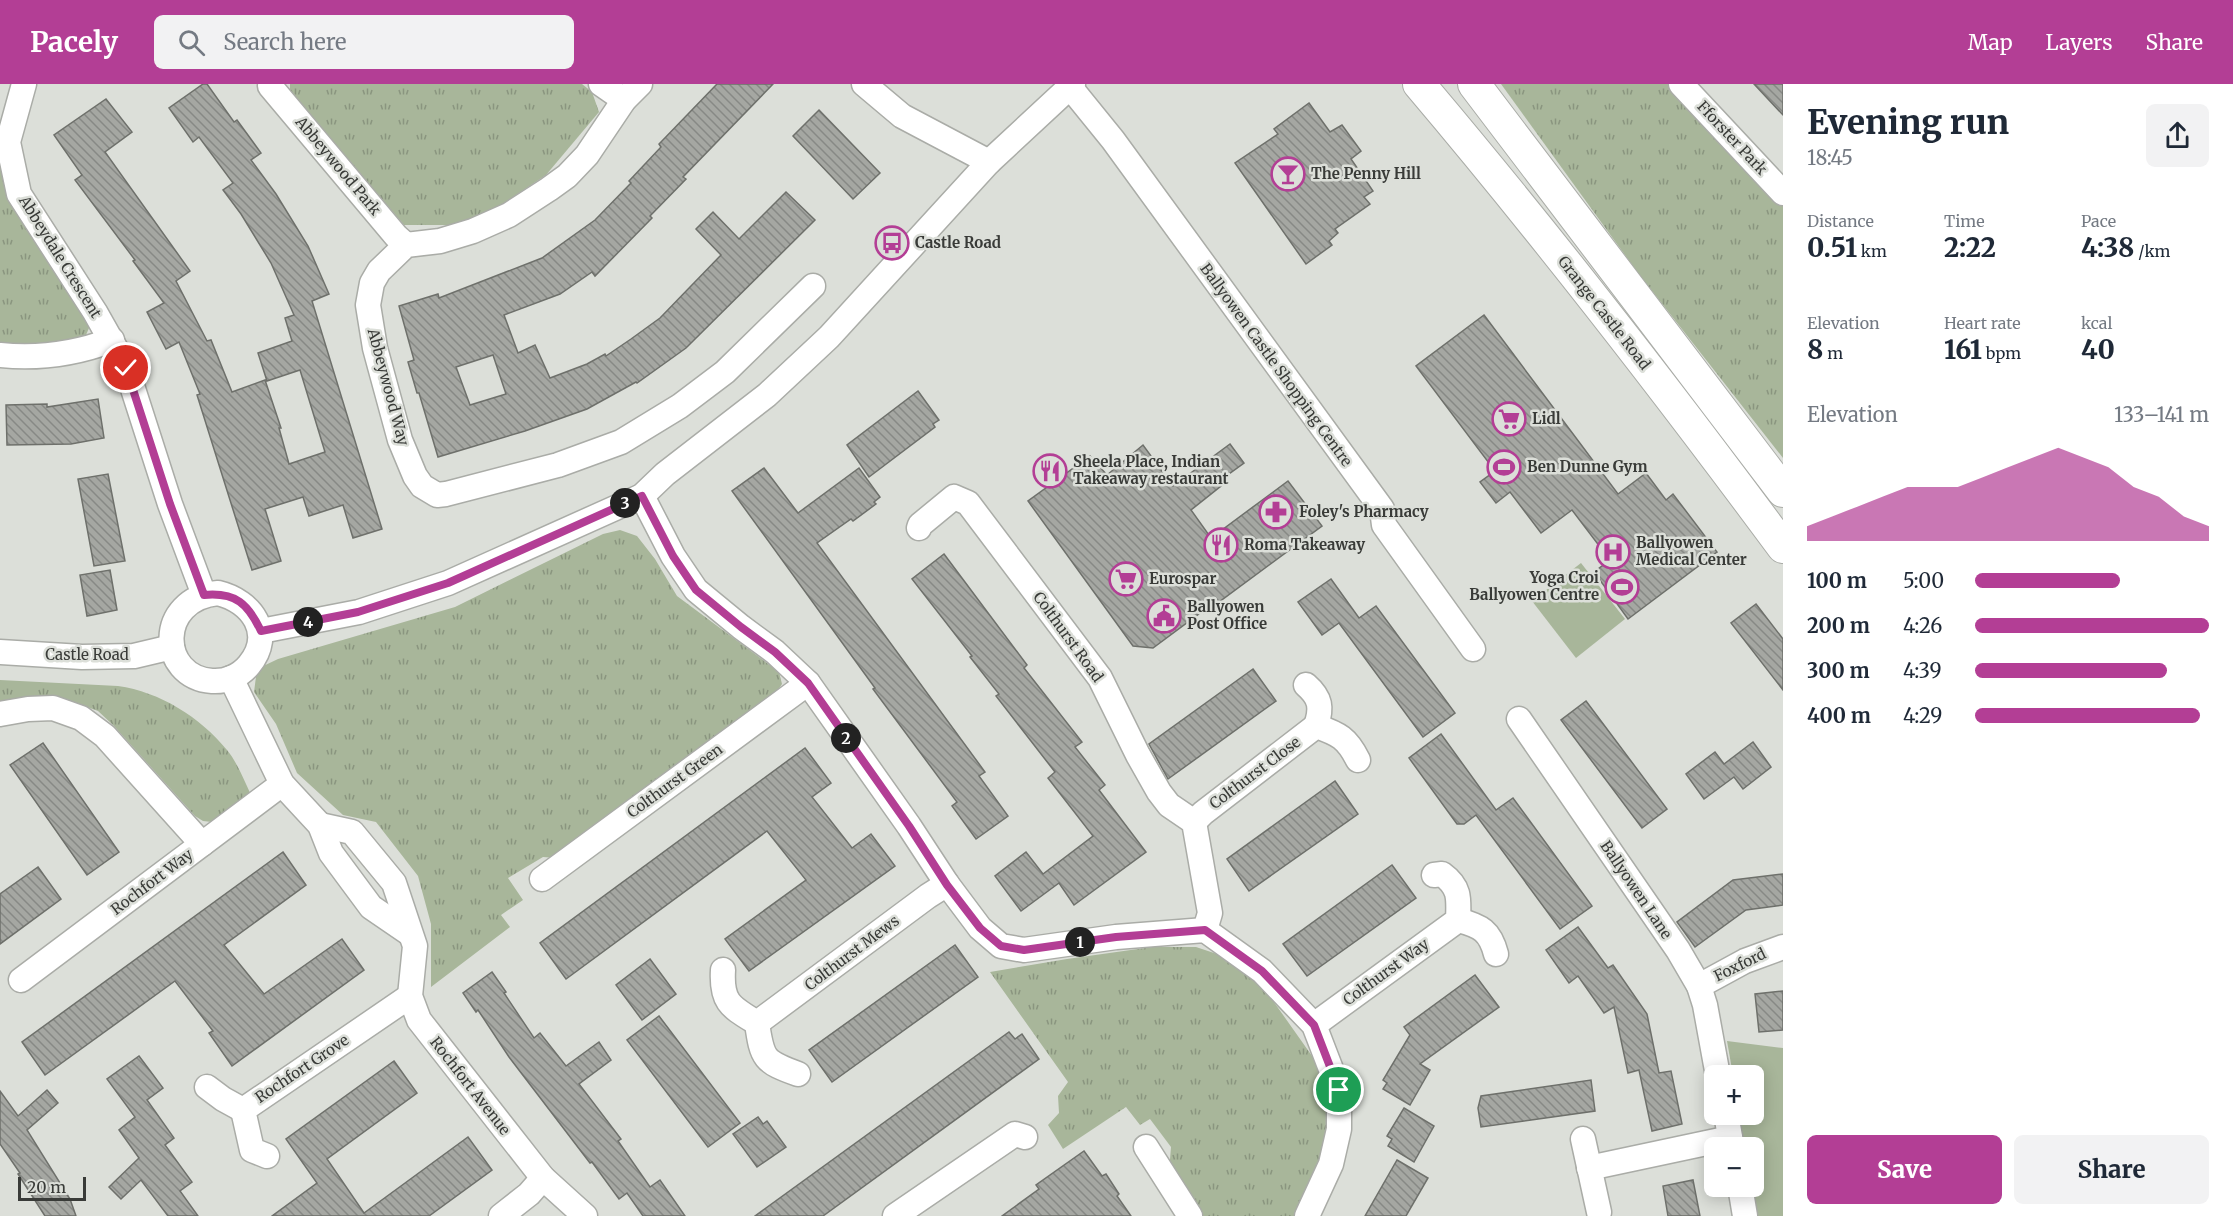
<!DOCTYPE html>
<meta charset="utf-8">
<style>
:root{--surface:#fff;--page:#f2f2f3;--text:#1f2937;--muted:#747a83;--accent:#b33e95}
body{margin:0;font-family:Merriweather,serif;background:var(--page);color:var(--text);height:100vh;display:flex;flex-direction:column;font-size:22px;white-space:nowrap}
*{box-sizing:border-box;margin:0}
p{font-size:20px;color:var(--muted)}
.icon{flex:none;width:33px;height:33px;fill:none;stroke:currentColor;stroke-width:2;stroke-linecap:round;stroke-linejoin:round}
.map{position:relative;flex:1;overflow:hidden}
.sheet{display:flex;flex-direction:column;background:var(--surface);width:450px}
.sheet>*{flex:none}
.buttons{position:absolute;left:1704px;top:981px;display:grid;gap:12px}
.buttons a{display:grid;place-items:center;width:60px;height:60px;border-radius:9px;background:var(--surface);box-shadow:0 3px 15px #0003;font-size:30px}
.scale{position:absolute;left:18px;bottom:15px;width:68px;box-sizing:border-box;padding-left:6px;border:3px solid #393b38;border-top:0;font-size:16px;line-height:21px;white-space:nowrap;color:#393b38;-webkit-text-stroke:4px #dcdfd9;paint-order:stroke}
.pin{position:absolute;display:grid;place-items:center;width:51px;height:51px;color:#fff;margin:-26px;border:3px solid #fff;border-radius:50%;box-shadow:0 2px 6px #0007}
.km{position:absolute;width:30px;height:30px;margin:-15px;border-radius:50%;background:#222;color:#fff;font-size:16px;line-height:30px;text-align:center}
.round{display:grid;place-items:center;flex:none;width:63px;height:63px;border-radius:9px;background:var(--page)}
.headline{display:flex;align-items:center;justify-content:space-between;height:102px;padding:0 24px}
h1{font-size:33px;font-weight:800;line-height:45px}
.stats{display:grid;grid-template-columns:repeat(3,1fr);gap:9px;height:102px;padding:6px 24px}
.stats div{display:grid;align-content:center}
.stats b{font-size:26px;font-weight:800}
.stats small{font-size:16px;font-weight:400}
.stats p{font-size:16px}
.chart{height:168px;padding:12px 24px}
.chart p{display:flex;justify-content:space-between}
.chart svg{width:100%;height:108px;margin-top:6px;fill:var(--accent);opacity:.7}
.primary-button{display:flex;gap:12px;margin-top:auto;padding:12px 24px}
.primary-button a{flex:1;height:69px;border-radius:9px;background:var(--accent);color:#fff;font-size:24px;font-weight:800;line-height:69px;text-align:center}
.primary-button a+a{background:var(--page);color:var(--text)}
ul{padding:0 24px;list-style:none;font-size:20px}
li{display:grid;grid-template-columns:96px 72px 1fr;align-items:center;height:45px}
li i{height:15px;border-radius:8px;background:var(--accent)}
header{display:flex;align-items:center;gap:36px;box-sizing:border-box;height:84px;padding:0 30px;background:var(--accent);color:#fff}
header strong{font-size:28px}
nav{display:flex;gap:33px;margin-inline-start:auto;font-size:21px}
.search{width:420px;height:54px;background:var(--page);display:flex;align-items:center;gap:15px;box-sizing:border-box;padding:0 21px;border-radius:9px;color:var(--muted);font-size:22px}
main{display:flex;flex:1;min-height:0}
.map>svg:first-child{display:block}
.grass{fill:url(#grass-tufts)}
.park{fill:#a8b69a}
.building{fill:url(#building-back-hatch);stroke:#6e706b;stroke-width:1.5;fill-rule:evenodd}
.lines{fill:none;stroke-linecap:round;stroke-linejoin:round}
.minor-casing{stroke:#aaaca7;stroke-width:27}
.major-casing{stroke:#aaaca7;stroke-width:34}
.minor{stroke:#fff;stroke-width:24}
.major{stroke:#fff;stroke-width:32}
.route-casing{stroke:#fff;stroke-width:12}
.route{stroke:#b33e95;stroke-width:8}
.labels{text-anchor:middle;stroke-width:5;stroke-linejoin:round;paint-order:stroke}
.street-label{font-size:15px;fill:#393b38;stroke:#dcdfd9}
.poi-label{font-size:15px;font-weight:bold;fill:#393b38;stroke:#dcdfd9;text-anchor:start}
</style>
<header>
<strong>Pacely</strong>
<div class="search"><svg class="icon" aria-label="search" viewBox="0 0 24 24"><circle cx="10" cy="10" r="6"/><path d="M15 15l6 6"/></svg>Search here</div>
<nav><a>Map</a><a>Layers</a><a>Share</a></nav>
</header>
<main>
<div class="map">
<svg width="1783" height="1132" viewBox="0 0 1783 1132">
<defs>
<pattern id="grass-tufts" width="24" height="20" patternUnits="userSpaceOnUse" patternTransform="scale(1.5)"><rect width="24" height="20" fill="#a8b69a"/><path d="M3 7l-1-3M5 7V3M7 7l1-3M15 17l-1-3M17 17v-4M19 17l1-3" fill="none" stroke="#8a957f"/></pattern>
<pattern id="building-back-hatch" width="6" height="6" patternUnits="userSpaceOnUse" patternTransform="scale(1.5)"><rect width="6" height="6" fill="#a5a7a2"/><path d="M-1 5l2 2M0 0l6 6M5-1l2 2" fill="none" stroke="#878985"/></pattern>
</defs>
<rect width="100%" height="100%" fill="#dcdfd9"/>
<!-- grass -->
<g class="grass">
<polygon points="290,0 582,0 592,8 599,28 546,91 500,122 463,141 404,141 290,8"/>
<polygon points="1501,0 1672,0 1783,119 1783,374 1638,189"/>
<polygon points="0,67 7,109 52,185 92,237 83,258 19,264 0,261"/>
<polygon points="620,446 637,452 655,475 677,512 779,588 782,600 774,612 556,774 543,773 508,794 523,816 501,831 510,843 431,903 431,840 418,792 376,738 343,731 297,689 276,640 254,608 257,585 278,575 455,523 603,450"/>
<path d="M0,596L118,602C160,608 200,633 227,666C237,678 244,696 251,711L212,738L203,737L195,732L113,641L98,627L60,613H42L0,620Z"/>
<polygon points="1152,863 1196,863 1229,874 1264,904 1317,979 1327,1014 1326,1056 1310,1100 1294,1132 1202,1132 1169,1088 1171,1063 1150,1035 1140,1041 1126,1023 1063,1065 1048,1041 1059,1029 1058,1012 1068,998 990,888 1067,875"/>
</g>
<!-- park -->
<g class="park">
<polygon points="1581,479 1625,535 1576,574 1532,517"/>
<polygon points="1727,957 1783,964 1783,1132 1755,1132 1751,1103 1754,1102 1754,1064 1745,1063 1739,1031 1754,1030 1754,992 1733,991"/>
</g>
<!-- building -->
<g class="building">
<polygon points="203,0 207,0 234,38 237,36 261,69 251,76 276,110 308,162 329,210 312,217 382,445 353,454 343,421 309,432 303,413 265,425 281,477 252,486 197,311 200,310 179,258 166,265 147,228 164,219 133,177 135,176 75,96 82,91 54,51 106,15 132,48 105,68 190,187 176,197 207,257 211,256 232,308 265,296 281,344 279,344 289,380 325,368 300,286 267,297 258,269 292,257 285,234 294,231 271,179 241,130 223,106 233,99 199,53 193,58 169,24"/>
<path d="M717,0H773L683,93L686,95L650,132L652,134L595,192L592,188L560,210L504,231L518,269L535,261L550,294L587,280L605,270L606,272L631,255L660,234L721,171L696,145L713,128L739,155L786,108L815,136L686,264L637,299L636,298L587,325L525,347L438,373L419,309H417L408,278L414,276L399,222L438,210L439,214L542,174L595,136L631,99L629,97L661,63L659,60ZM493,271L506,310L470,321L456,283Z"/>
<polygon points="1754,0 1783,0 1783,31"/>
<polygon points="1309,19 1330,48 1342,41 1361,67 1351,75 1373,107 1364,113 1370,120 1335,145 1338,149 1329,157 1332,161 1306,180 1235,79 1278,50 1274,45"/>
<polygon points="819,26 880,89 853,115 793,52"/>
<polygon points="1484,231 1618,410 1646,389 1666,416 1673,410 1717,468 1628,535 1594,488 1610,476 1572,426 1541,449 1510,408 1496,419 1480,398 1495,387 1416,282"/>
<polygon points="918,307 939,336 933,340 935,343 869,393 847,361"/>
<polygon points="98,315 104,354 71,360 7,361 6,321 47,320 47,323"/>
<polygon points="1230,360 1244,379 1218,398 1221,402 1191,426 1211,454 1288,397 1322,442 1204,529 1203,527 1153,564 1133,562 1028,417 1090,372 1107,391 1143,361 1173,402"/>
<polygon points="764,384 798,429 859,384 880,413 874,418 876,420 853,437 851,435 817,459 985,688 979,692 1008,732 976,755 952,722 957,718 873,605 875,604 732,407"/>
<polygon points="108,390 125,477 94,482 78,395"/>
<polygon points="944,470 1027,581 1024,584 1082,658 1075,663 1105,701 1099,706 1146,768 1074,821 1059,799 1021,827 995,792 1026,768 1043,790 1093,752 1048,694 1055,688 996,612 999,610 970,573 972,572 912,495"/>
<polygon points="110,486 117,526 87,532 80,491"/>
<polygon points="1331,495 1359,534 1376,522 1455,629 1423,653 1339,539 1322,551 1298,518"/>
<polygon points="1756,520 1783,555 1783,606 1731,539"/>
<polygon points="1253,585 1276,617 1168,695 1149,660"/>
<polygon points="1586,617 1667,725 1642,744 1561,636"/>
<polygon points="1441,650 1496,726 1513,714 1592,822 1560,845 1476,731 1464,740 1457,740 1409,674"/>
<polygon points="1753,658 1771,683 1743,705 1734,693 1704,715 1686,690 1715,668 1724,680"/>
<polygon points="43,659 119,768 87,791 10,681"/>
<polygon points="805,664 831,699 812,713 852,764 871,750 895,782 749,887 725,855 806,796 767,747 566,895 540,859"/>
<polygon points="1335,697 1358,730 1249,807 1227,775"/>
<polygon points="283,768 306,801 224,861 264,910 342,855 364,886 232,982 209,949 213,947 175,897 45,991 22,958"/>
<polygon points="1392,781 1416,814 1307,892 1283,860"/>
<polygon points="38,783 61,815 0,860 0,810"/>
<polygon points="1783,790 1783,821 1746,826 1695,863 1677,838 1733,796"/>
<polygon points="1578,843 1608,884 1613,881 1647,930 1659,989 1671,987 1682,1040 1652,1047 1639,986 1628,989 1614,923 1604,929 1578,892 1569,899 1546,866"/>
<polygon points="955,861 978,893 832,998 809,966"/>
<polygon points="650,875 676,910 642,936 616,901"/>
<polygon points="492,888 506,908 504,909 534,954 540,949 566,982 599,958 611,976 579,1000 621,1055 618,1057 650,1103 660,1096 685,1132 643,1132 627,1109 619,1115 592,1078 590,1079 509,973 478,926 476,928 463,909"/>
<polygon points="1475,891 1499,923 1420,980 1430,986 1410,1021 1383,1005 1387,999 1383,996 1410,951 1404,943"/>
<polygon points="1783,907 1783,946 1759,948 1755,910"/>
<polygon points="659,932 740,1039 708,1063 627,956"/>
<polygon points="1009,948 1015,955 1022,950 1039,975 823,1132 755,1132"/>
<polygon points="139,972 163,1004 147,1016 174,1054 165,1061 192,1098 180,1107 198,1132 168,1132 141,1096 121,1115 109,1103 139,1074 119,1046 135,1033 107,995"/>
<polygon points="394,977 417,1009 327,1075 364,1129 468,1053 492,1086 429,1132 272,1132 317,1099 286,1055"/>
<polygon points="1591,996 1595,1027 1481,1043 1478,1024 1481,1012"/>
<polygon points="47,1006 58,1019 27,1046 70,1115 76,1132 45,1132 18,1090 20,1089 0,1060 0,1007 18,1032"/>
<polygon points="1404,1024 1434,1042 1414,1078 1388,1062 1392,1055 1387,1052"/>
<polygon points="758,1033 763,1040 767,1037 786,1063 757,1083 733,1050"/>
<polygon points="1084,1067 1102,1092 1106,1090 1119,1110 1117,1112 1131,1132 1002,1132 1039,1105 1036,1101"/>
<polygon points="1397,1076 1428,1094 1406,1132 1365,1132"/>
<polygon points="1693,1096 1700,1132 1668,1132 1663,1102"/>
</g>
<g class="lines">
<!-- minor casing -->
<g class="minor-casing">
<g id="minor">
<polyline points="24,0 8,58 19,110 95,228 126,283 170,420 204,511"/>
<polyline points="601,0 624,16"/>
<polyline points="640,0 624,16 587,71 567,92 549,105 509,131 473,147 440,157 406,161 379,187 372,199 368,221 375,264 400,356 415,392 422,402 437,411 446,410 558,381 621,358 680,322 725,288 813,202"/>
<polyline points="864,0 902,32 989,78"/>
<polyline points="1681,0 1783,109"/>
<polyline points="270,2 396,152 406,161"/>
<polyline points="1070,3 1113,56 1382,425 1384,441 1473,565"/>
<path d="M0,271C39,275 75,270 112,256"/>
<polyline points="642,412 673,472 696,506 741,543 775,568 808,599 909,742 947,800 980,844 1001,862 1024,866 1116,853 1205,846 1262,887 1314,941 1339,1006 1339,1045 1331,1080 1307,1132"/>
<polyline points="919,444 920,441 954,413 968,419 1100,594 1138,671 1159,708 1169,721 1194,738 1210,829 1205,846"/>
<path d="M218,509C252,517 275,550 249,581C240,592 226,598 212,597C158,593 156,515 218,509Z"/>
<polyline points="261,547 359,528 448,499 642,412 665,390 767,311 829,253 989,78 1073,0"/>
<polyline points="0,568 82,573 134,572 172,563"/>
<polyline points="231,594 282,700 320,741 331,769 371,823 409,849"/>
<path d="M1306,601C1321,614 1322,624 1316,642"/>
<polyline points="0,630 28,625 53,624 81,634 105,652 202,760"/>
<polyline points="1519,635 1678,866 1699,902 1705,921 1718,992"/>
<path d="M1194,738L1203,729L1316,642C1339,650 1347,654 1358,676"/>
<polyline points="320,741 352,748 394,799 415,862 410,912 419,936 543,1094 585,1132"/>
<polyline points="542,795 808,599"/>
<path d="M1458,836C1481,842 1490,847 1496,870"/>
<path d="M723,886C721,919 731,923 757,939L928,812L947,800"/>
<polyline points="21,896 282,700"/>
<polyline points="1699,902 1745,877 1783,863"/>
<path d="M757,939C762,975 764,978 798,990"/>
<path d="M1314,941L1458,836C1459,814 1460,803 1442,790L1434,791"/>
<polyline points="207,1003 223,1015 243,1026"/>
<polyline points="1726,1030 1732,1064"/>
<polyline points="1583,1055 1599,1128"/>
<polyline points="1146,1063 1190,1132"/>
<polyline points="267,1072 252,1066 243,1026 410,912"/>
<polyline points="1589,1084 1730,1054"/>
<polyline points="1740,1102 1745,1132"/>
<polyline points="501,1132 529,1110 543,1094"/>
<polyline points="895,1132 1015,1050 1025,1053"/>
</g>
</g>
<!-- major casing -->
<g class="major-casing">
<g id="major">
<path d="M1419,0C1546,150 1666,305 1783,463"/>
<polyline points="1474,0 1783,407"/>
</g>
</g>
<!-- minor -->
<use href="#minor" class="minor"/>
<!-- major -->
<use href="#major" class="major"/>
</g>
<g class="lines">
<!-- route casing -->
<g class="route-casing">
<path id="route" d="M126,284L170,420L204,511C236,508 248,520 261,547L358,528L448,499L642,412L673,472L696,506L741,543L775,568L808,599L909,742L947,801L980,844L1001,862L1024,866L1116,853L1205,846L1262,887L1314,941L1339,1006"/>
</g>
<!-- route -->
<use href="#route" class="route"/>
</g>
<!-- icons -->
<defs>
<g id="bar-ring" transform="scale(1.725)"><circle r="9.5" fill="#dcdfd9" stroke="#b33e95" stroke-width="1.5"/><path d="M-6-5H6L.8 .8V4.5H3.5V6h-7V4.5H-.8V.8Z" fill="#b33e95"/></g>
<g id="bus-ring" transform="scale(1.725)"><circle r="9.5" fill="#dcdfd9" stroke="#b33e95" stroke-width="1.5"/><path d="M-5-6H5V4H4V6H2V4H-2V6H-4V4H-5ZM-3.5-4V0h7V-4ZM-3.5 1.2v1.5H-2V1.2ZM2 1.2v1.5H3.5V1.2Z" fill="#b33e95"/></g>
<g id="supermarket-ring" transform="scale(1.725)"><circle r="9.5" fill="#dcdfd9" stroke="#b33e95" stroke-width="1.5"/><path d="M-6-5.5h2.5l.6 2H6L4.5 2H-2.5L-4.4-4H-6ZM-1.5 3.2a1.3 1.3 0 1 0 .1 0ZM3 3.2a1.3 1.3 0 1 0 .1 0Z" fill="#b33e95"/></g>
<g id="stadium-ring" transform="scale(1.725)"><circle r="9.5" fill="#dcdfd9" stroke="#b33e95" stroke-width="1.5"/><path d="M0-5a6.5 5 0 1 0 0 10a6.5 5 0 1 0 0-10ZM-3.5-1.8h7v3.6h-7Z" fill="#b33e95"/></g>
<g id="restaurant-ring" transform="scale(1.725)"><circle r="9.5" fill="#dcdfd9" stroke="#b33e95" stroke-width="1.5"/><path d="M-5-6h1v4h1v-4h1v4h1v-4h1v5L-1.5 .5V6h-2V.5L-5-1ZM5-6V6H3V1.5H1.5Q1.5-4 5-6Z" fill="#b33e95"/></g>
<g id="pharmacy-ring" transform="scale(1.725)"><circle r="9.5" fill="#dcdfd9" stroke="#b33e95" stroke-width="1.5"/><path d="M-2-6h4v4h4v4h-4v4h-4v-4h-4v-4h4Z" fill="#b33e95"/></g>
<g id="hospital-ring" transform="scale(1.725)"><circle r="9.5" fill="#dcdfd9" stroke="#b33e95" stroke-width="1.5"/><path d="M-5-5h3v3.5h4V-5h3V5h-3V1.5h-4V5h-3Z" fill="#b33e95"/></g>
<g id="civic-ring" transform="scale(1.725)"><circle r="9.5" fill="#dcdfd9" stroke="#b33e95" stroke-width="1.5"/><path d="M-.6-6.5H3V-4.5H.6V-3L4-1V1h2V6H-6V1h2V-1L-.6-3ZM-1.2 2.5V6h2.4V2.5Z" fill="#b33e95"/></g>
</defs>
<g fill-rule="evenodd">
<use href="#bar-ring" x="1288" y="90"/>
<use href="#bus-ring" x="892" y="159"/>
<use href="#supermarket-ring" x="1509" y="335"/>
<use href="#stadium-ring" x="1504" y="383"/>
<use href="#restaurant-ring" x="1050" y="387"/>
<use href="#pharmacy-ring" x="1276" y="428"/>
<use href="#restaurant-ring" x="1221" y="461"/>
<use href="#hospital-ring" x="1613" y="468"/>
<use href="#supermarket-ring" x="1126" y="495"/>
<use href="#stadium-ring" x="1622" y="503"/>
<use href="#civic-ring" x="1164" y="532"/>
</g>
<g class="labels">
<!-- street labels -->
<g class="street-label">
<text transform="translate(1732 54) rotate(47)" y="5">Fforster Park</text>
<text transform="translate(338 82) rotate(50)" y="5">Abbeywood Park</text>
<text transform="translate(60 173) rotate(58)" y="5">Abbeydale Crescent</text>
<text transform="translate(1604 229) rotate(52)" y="5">Grange Castle Road</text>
<text transform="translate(1276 281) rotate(54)" y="5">Ballyowen Castle Shopping Centre</text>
<text transform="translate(388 303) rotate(75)" y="5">Abbeywood Way</text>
<text transform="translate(1068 553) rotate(54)" y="5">Colthurst Road</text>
<text x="87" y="576">Castle Road</text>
<text transform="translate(1255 689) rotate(-37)" y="5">Colthurst Close</text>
<text transform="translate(675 697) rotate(-36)" y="5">Colthurst Green</text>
<text transform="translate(152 798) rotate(-37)" y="5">Rochfort Way</text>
<text transform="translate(1636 806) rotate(56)" y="5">Ballyowen Lane</text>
<text transform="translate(852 869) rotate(-37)" y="5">Colthurst Mews</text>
<text transform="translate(1740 881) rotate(-26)" y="5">Foxford</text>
<text transform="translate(1386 888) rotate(-36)" y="5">Colthurst Way</text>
<text transform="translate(302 985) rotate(-34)" y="5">Rochfort Grove</text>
<text transform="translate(470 1002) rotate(52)" y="5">Rochfort Avenue</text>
</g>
<!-- poi labels -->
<g class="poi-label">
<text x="1311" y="95">The Penny Hill</text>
<text x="915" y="164">Castle Road</text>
<text x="1532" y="340">Lidl</text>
<text x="1073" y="383">Sheela Place, Indian<tspan x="1073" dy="17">Takeaway restaurant</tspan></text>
<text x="1527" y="388">Ben Dunne Gym</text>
<text x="1299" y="433">Foley's Pharmacy</text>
<text x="1636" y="464">Ballyowen<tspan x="1636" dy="17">Medical Center</tspan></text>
<text x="1244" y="466">Roma Takeaway</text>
<text x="1599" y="499" text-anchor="end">Yoga Croi<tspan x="1599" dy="17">Ballyowen Centre</tspan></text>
<text x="1149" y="500">Eurospar</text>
<text x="1187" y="528">Ballyowen<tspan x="1187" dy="17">Post Office</tspan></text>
</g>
</g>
</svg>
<div class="buttons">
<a>+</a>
<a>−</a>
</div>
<div class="scale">20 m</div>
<div class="pin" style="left:1339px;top:1006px;background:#1e9e55"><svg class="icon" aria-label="arrive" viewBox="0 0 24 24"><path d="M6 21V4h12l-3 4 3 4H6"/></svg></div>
<div class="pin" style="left:126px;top:284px;background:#d93025"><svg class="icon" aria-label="check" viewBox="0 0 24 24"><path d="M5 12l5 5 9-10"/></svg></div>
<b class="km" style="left:1080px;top:858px">1</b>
<b class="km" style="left:846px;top:654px">2</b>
<b class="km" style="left:625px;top:419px">3</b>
<b class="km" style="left:308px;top:538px">4</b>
</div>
<section class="sheet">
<div class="headline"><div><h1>Evening run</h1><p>18:45</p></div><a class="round"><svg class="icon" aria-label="share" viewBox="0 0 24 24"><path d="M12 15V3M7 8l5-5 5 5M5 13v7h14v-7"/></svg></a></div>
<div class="stats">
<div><p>Distance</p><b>0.51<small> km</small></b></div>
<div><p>Time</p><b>2:22</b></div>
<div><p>Pace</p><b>4:38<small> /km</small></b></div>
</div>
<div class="stats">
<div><p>Elevation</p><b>8<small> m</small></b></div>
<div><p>Heart rate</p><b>161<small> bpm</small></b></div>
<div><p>kcal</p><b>40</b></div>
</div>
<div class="chart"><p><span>Elevation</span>133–141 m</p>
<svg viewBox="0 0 160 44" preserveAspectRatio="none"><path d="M0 44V38L10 34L20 30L30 26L40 22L50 22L60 22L70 18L80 14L90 10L100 6L110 10L120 14L130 22L140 26L150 34L160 38V44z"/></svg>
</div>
<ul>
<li><b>100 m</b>5:00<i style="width:62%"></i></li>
<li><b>200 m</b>4:26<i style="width:100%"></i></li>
<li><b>300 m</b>4:39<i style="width:82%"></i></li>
<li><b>400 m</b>4:29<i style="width:96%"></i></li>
</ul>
<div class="primary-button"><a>Save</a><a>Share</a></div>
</section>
</main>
